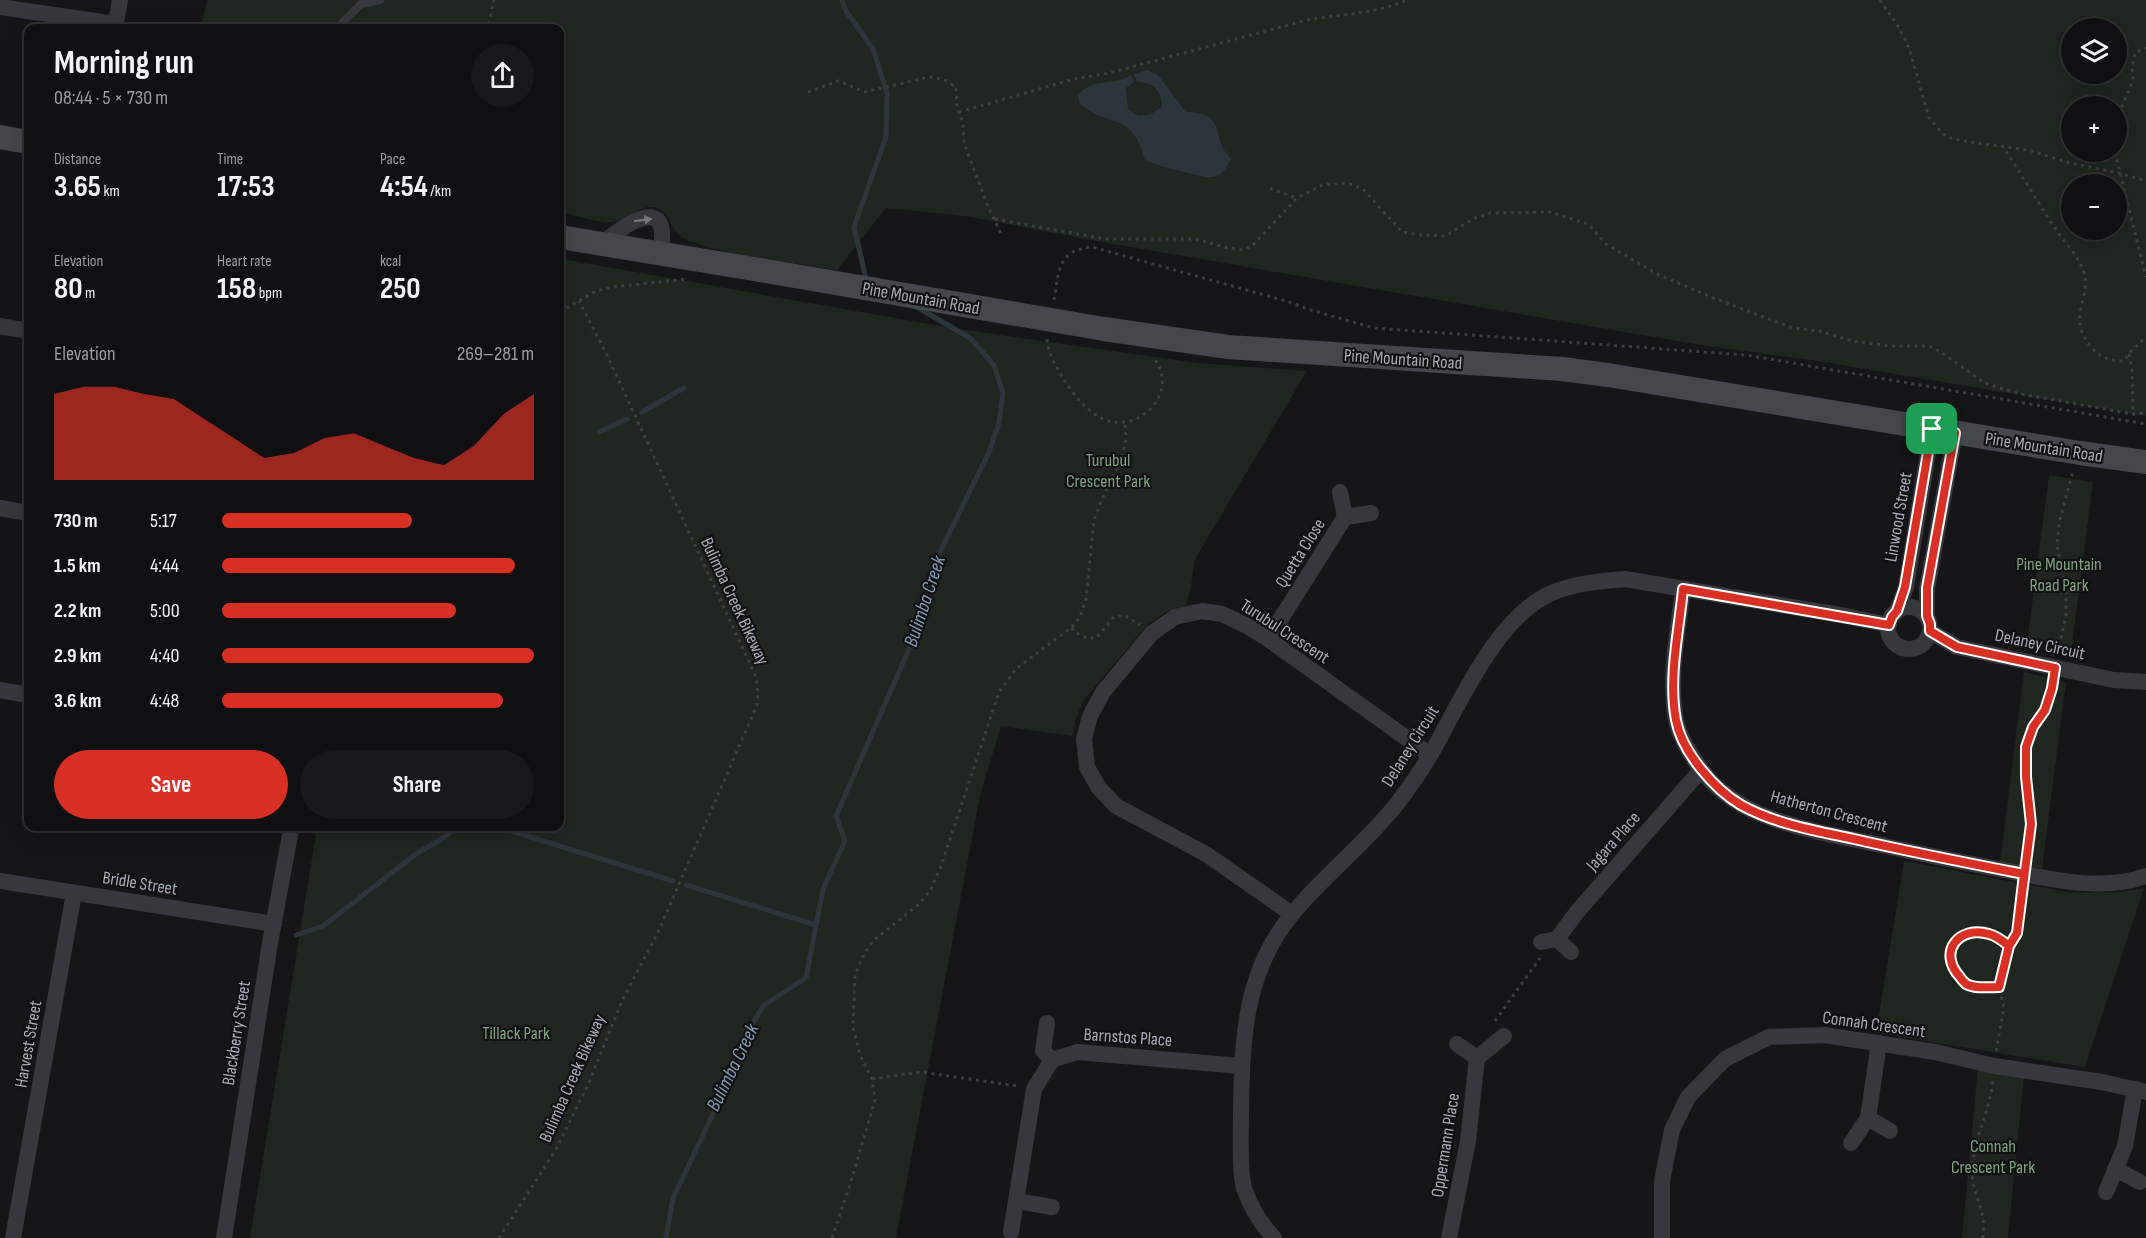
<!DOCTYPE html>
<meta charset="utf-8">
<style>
:root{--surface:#101012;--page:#19191b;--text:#f1f3f6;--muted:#9c9d9f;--line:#303032;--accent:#d93025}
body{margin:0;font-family:"Sofia Sans Condensed",sans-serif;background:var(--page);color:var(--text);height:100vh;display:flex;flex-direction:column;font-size:22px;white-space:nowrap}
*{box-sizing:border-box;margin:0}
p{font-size:20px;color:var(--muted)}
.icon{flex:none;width:33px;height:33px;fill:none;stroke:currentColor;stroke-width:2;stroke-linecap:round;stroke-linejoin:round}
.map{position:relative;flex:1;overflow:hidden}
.sheet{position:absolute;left:24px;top:24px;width:540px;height:807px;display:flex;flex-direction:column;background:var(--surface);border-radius:12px;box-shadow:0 6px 24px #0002,0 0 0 2px var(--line)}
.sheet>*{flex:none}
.controls{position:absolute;left:2061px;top:18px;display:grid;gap:12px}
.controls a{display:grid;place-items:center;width:66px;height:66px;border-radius:50%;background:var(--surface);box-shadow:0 6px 24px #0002,0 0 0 2px var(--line);font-size:30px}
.pin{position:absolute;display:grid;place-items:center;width:51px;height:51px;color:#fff;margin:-26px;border-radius:12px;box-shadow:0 3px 9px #0006}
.round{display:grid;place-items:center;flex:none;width:63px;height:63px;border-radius:32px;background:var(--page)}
.head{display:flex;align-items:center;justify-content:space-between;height:102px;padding:0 30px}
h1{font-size:33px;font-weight:700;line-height:45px}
.stats{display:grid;grid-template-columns:repeat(3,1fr);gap:9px;height:102px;padding:6px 30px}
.stats div{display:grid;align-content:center}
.stats b{font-size:30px;font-weight:700}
.stats small{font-size:16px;font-weight:400}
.stats p{font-size:16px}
.chart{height:168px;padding:12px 30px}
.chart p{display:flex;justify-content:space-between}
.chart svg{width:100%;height:108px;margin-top:6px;fill:var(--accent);opacity:.7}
.cta{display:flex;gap:12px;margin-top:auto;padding:12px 30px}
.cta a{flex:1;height:69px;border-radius:36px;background:var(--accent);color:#fff;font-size:24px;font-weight:700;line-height:69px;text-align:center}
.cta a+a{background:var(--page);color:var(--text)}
ul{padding:0 30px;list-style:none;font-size:20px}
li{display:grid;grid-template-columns:96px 72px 1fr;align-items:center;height:45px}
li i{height:15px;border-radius:8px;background:var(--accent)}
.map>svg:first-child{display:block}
.green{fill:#1e261f;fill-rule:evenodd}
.water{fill:#2c353c}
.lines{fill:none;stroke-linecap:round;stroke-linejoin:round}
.stream{stroke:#2c353c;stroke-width:5}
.path{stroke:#3d3f44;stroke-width:3;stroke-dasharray:3 4.5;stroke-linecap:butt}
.lane{stroke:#37383d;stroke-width:8}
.street{stroke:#37383d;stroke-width:16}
.secondary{stroke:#45474d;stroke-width:24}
.secondary-bridge{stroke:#45474d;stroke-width:24}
.oneway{fill:#757881}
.route-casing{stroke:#fff;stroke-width:12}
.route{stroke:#d93025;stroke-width:8}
.labels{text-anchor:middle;stroke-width:4.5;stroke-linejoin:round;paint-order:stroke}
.street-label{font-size:18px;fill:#a8adb8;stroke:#111113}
.park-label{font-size:18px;fill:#7fa381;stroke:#111113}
.water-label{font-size:20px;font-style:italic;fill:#7f9bb3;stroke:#111113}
</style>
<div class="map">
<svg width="2146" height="1238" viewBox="0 0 2146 1238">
<rect width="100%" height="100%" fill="#161618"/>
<!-- green -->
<g class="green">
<path d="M207,0H2146V416L1805,359L1706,346L1107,243L965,216L886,208L837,270C789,262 726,257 683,238C670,232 672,213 657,208C639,203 630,220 614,222C603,224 572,215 560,212V28H201ZM2072,28H2116V74H2072ZM2072,106H2116V152H2072ZM2072,184H2116V230H2072Z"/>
<polygon points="562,259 952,328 1197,363 1307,371 1195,559 1190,592 1185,606 1168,611 1148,624 1084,700 1077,716 1072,736 1001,726 980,796 896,1238 250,1238 316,834 269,827 560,826 560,265"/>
<polygon points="2049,475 2093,482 2071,653 2027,643"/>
<polygon points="2024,672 2066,682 2042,869 2000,863"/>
<polygon points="1904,861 2071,893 2121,892 2144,888 2085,1067 1876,1033"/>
<polygon points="1978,1067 2024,1075 2008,1238 1962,1238"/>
</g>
<!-- water -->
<path class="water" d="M1147,70L1158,75L1186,112C1230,113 1209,139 1231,158C1220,187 1203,176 1181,171C1168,168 1156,165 1145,160C1132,111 1111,129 1080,104L1078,96C1089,78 1115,86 1131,75L1134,82L1126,88L1128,109L1138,116L1151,114L1162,107C1162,91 1153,81 1137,82L1134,74Z"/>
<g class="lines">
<!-- stream -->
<g class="stream">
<polyline points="842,0 846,11 873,49 887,93 886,137 854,227 866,279 870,281"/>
<polyline points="642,412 684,388"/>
<polyline points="599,432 627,419"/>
<polyline points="495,826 673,881"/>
<polyline points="686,885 816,925"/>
<polyline points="296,935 323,926 416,854 440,840 458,826"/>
<polyline points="666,1238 673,1198 714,1112 744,1038 763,1006 806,978 823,889 845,841 836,816 920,624 934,564 989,452 999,423 1003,393 994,365 970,338 915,306"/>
</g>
<!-- path -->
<g class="path">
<polyline points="1880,0 1898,26 1909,48 1929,118 1943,134 1953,139 1976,143 2028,150 2070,163 2119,173 2146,181"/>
<polyline points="489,24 494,0"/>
<polyline points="808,92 838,81 865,92 929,77 943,79 956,87 957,108 963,123 964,143 987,204 1001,234"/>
<path d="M959,112L1074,79L1109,73L1307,20C1341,14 1375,14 1407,0"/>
<polyline points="2116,121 2133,80 2132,69 2135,53 2146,48"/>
<path d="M2002,145C2021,174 2038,203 2057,231C2066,244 2080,258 2084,273C2090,294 2074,311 2082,332C2090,351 2104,362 2124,361L2131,351L2146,337"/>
<polyline points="2115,152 2146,277"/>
<polyline points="1270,188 1296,198"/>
<polyline points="995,219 1105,239 1196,239 1227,248 1243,250 1252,246 1297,198 1322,185 1347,183 1363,189 1402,232 1421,235 1445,236 1475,218 1490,213 1550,212 1588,224 1606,244 1657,274 1711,297 1793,328 1819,331 1853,341 1890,346 1929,346 1944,354 1983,382 1999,388 2021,394 2133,414 2146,413"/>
<path d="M1054,300C1059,272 1057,250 1092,247L1286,301L1311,310L1374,328L1746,355L2146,424"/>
<polyline points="560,312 596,291 613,287 686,279"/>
<path d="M1047,339C1048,355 1057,368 1065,381C1075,397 1091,416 1109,421C1146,430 1179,388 1153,357"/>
<polyline points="2129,354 2132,370 2133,414"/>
<path d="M1071,628C1079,635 1084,639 1096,638L1113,618L1124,615L1140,625"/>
<polyline points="2058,653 2066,615 2066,590 2057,545 2059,523 2073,471"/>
<path d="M2026,858C2030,840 2032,822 2030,803C2028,785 2022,765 2026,747C2030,724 2050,708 2053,683"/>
<path d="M1998,987C1989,987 1974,989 1966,984C1963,982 1961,979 1959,977C1937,952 1960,925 1989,934C1997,936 2003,941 2009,946"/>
<polyline points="1495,1021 1540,958"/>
<polyline points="1996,1051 2004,1007 1999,987 2009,946 2017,933 2022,889"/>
<polyline points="872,1079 921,1072 1018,1086"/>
<polyline points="499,1238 555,1151 588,1085 622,1001 659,930 757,705 758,693 756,677 607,355 579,301"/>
<polyline points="832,1238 850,1185 875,1100 872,1079 860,1055 853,1027 855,975 864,954 874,940 918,905 930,891 941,866 999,692 1017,668 1071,628 1080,617 1086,599 1094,520 1101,501 1121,460 1126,439 1125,422"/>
<path d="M1983,1238C1983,1232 1984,1225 1983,1219C1981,1204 1972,1188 1972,1173C1973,1141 1989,1113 1993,1081"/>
</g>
<!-- lane -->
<polyline class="lane" points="337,28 361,4 380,0"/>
<!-- street -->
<g class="street">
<polyline points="0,7 116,24"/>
<polyline points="115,28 120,0"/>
<path d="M601,244C612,236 652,201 661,226C664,235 661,246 660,255"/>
<polyline points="0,326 28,331"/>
<polyline points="1340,492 1345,517 1371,513"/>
<polyline points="0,508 28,513"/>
<path d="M1683,589C1678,631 1668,678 1676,720C1679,736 1691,756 1701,769C1714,788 1737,804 1758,813C1798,830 1843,837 1886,846C1921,854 1957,861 1993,868C2042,877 2098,893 2146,876"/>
<circle cx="1909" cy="628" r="21"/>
<polyline points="1897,611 1906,587 1932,429"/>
<polyline points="1927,617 1927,589 1955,433"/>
<polyline points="1930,631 1957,647 2114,680 2146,682"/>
<polyline points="1268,639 1345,517"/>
<polyline points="0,690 28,695"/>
<polyline points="0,881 274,924"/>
<polyline points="1292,914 1206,854 1116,806 1099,788 1087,767 1084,739 1090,716 1103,692 1152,633 1175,617 1202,611 1222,614 1247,626 1268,639 1430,755"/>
<polyline points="1557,939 1577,912 1701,770"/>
<polyline points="1541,942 1557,939 1571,952"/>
<polyline points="1047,1023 1043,1051 1052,1060"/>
<polyline points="1457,1044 1477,1058 1504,1036"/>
<polyline points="1868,1118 1879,1043"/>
<polyline points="1851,1143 1868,1118 1890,1131"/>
<polyline points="2115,1169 2140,1182"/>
<polyline points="2106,1192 2125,1146 2135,1089"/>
<polyline points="1016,1201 1034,1089 1052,1060 1077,1052 1241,1066"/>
<polyline points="1011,1232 1016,1201 1052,1207"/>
<polyline points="13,1238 74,893"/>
<polyline points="224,1238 270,943 290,835"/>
<path d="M1274,1238C1261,1224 1250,1206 1244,1188C1239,1168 1241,1135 1241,1115C1242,1042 1243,973 1293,913C1324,875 1365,844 1396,805C1409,788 1422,770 1432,752C1460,703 1498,614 1554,592C1577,583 1601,581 1625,579L1846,616L1889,625"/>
<polyline points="1449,1238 1468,1141 1477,1058"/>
<polyline points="1662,1238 1662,1181 1672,1130 1688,1097 1725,1059 1769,1037 1824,1035 1935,1052 1994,1066 2102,1082 2146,1092"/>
</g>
<!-- secondary -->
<g class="secondary">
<polyline points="0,137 28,142"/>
<polyline points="560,237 760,270"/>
<polyline points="1104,329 1228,347 1562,369 1608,375 2080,453 2146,462"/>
</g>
<!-- secondary-bridge -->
<polyline class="secondary-bridge" points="760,270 1104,329"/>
</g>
<!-- one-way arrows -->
<defs><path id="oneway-solid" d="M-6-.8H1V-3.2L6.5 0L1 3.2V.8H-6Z" transform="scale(1.5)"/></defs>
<use class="oneway" href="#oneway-solid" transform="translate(643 220) rotate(-7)"/>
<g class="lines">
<!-- route casing -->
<g class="route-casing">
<path id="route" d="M1932,429L1955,433L1927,588V616L1930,624V631L1957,647L2055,668L2052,688L2045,710L2033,727L2026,747V777L2031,824L2017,933L2009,946L1999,987C1989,987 1975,989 1966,984C1966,984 1960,978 1960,977C1937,952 1959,925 1989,934C1997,936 2003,941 2009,946L2017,933L2024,874C1967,863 1911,852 1854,839C1817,831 1775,824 1741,805C1714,789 1682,752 1676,720C1668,678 1679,631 1683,589L1889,625L1892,617L1897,611L1905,587L1932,429"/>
</g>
<!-- route -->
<use href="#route" class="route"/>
</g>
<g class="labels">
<!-- street labels -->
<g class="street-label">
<text transform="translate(921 298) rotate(10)" y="6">Pine Mountain Road</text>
<text transform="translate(1403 359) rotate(4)" y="6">Pine Mountain Road</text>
<text transform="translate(2044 447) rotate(9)" y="6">Pine Mountain Road</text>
<text transform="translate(1898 517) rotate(-80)" y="6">Linwood Street</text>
<text transform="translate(1300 553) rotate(-58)" y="6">Quetta Close</text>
<text transform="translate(735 601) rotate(65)" y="6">Bulimba Creek Bikeway</text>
<text transform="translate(1285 631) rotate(33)" y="6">Turubul Crescent</text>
<text transform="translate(2040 644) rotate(12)" y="6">Delaney Circuit</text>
<text transform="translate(1410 746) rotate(-58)" y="6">Delaney Circuit</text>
<text transform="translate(1829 811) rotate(15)" y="6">Hatherton Crescent</text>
<text transform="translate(1613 841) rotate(-49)" y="6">Jagara Place</text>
<text transform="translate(140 883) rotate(9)" y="6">Bridle Street</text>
<text transform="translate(1874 1024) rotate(8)" y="6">Connah Crescent</text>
<text transform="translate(236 1033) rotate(-81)" y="6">Blackberry Street</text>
<text transform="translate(1128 1037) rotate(4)" y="6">Barnstos Place</text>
<text transform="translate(28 1044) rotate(-80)" y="6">Harvest Street</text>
<text transform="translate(572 1078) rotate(-66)" y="6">Bulimba Creek Bikeway</text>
<text transform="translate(1445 1145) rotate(-81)" y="6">Oppermann Place</text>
</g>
<!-- park labels -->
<g class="park-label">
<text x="1108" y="466">Turubul<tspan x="1108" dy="21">Crescent Park</tspan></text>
<text x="2059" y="570">Pine Mountain<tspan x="2059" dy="21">Road Park</tspan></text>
<text x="516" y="1039">Tillack Park</text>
<text x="1993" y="1152">Connah<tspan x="1993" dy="21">Crescent Park</tspan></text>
</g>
<!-- water labels -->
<g class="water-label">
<text transform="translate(924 601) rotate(-72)" y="7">Bulimba Creek</text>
<text transform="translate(732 1067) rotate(-64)" y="7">Bulimba Creek</text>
</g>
</g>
</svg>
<div class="controls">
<a><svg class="icon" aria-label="layers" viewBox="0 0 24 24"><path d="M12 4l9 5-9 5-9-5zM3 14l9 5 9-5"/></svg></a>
<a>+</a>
<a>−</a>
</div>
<div class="pin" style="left:1932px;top:429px;background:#1e9e55"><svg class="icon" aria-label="arrive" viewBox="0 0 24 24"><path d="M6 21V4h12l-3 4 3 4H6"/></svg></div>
<section class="sheet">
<div class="head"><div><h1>Morning run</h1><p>08:44 · 5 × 730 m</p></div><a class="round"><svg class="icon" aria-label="share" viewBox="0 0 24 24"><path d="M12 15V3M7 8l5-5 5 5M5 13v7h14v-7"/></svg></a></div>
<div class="stats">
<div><p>Distance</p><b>3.65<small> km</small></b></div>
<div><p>Time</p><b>17:53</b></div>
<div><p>Pace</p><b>4:54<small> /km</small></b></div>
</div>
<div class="stats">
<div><p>Elevation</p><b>80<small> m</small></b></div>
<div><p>Heart rate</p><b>158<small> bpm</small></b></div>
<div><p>kcal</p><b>250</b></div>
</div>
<div class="chart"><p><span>Elevation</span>269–281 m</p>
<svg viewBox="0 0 160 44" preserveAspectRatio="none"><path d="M0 44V9L10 6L20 6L30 9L40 11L50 19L60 27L70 35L80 33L90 27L100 25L110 30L120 35L130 38L140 30L150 17L160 9V44z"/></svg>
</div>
<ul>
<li><b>730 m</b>5:17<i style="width:61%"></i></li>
<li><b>1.5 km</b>4:44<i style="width:94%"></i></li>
<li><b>2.2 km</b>5:00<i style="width:75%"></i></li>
<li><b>2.9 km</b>4:40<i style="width:100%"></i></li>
<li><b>3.6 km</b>4:48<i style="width:90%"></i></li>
</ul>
<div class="cta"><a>Save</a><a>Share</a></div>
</section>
</div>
